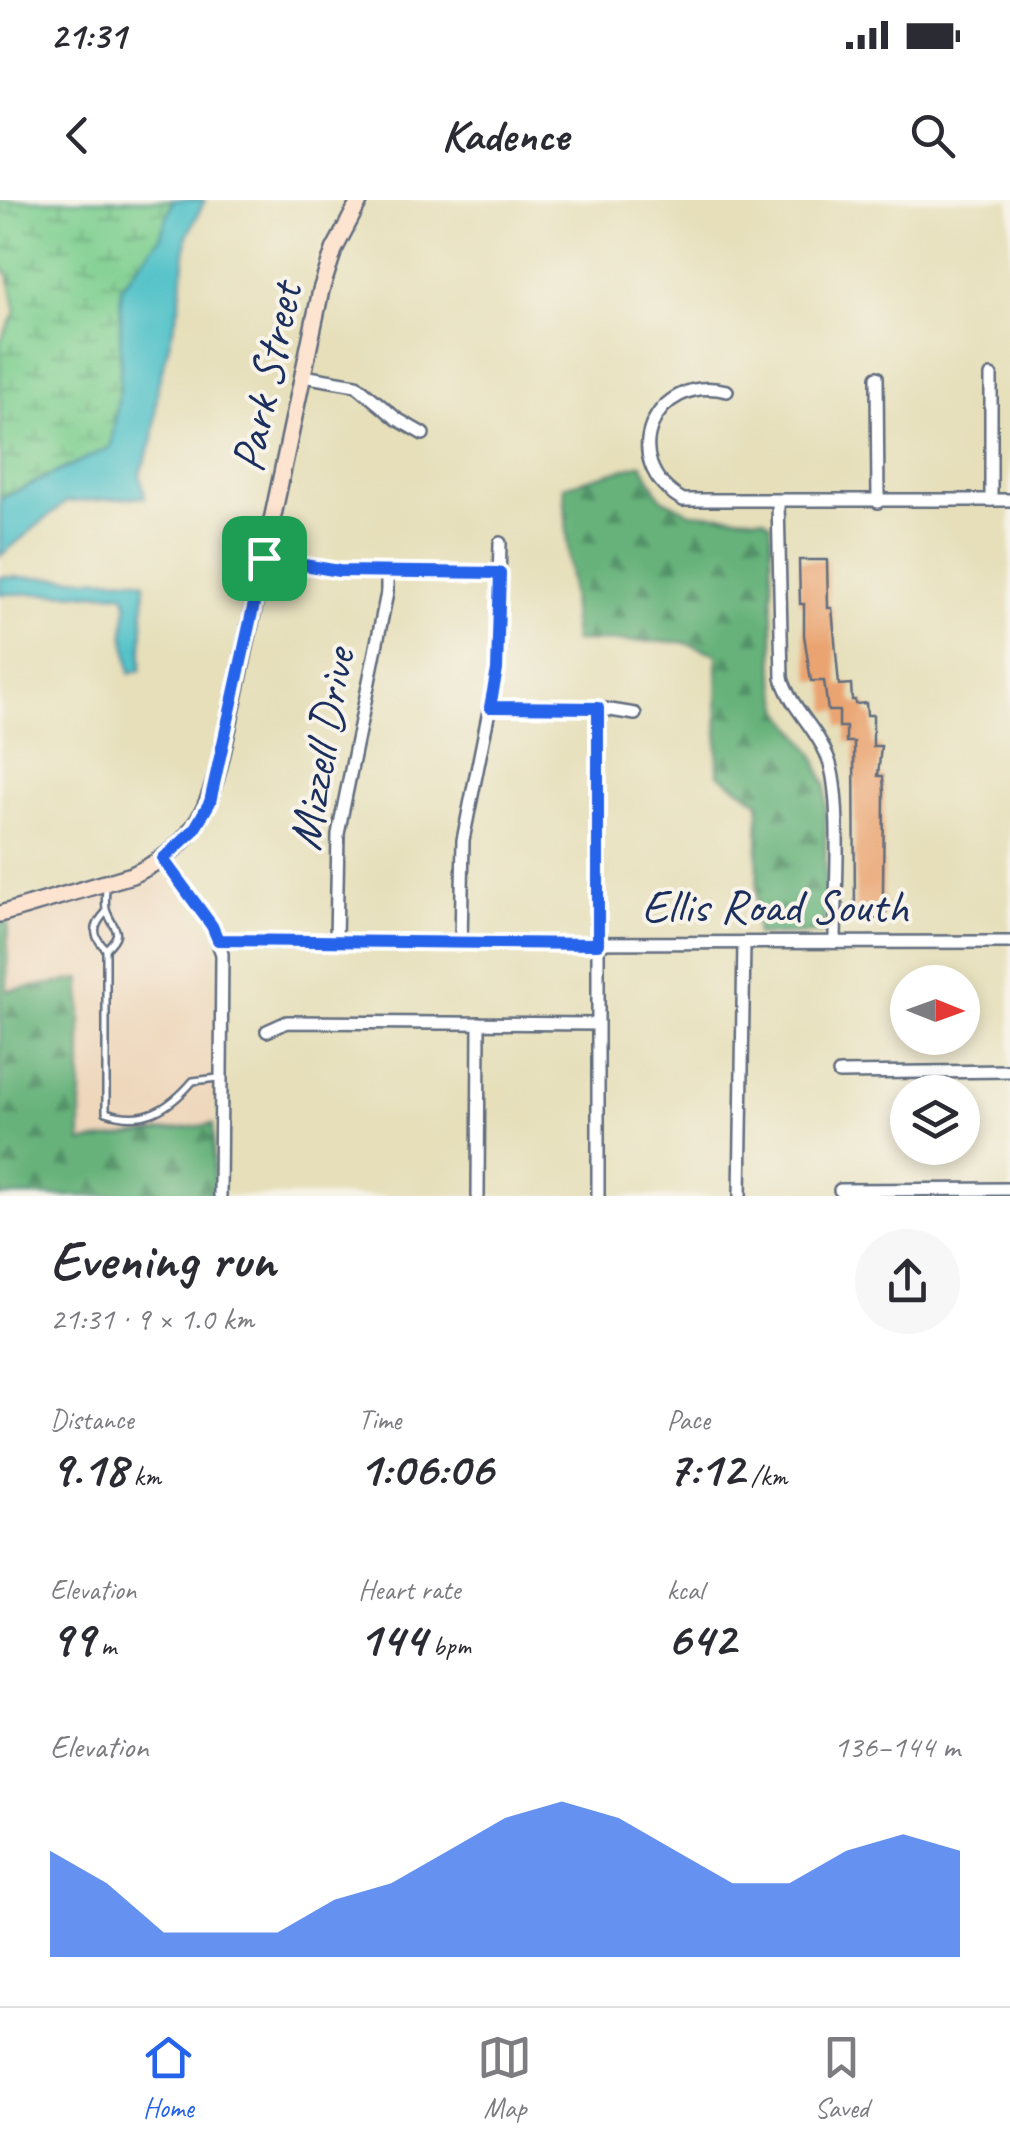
<!DOCTYPE html>
<meta charset="utf-8">
<style>
:root{--surface:#fff;--page:#f7f7f7;--text:#2b2b33;--muted:#7c7c81;--line:#e1e1e2;--accent:#2563eb}
body{margin:0;font-family:Caveat,sans-serif;background:var(--page);color:var(--text);height:100vh;display:flex;flex-direction:column;font-size:38px;white-space:nowrap}
*{box-sizing:border-box;margin:0}
p{font-size:32px;color:var(--muted)}
.icon{flex:none;width:55px;height:55px;fill:none;stroke:currentColor;stroke-width:2;stroke-linecap:round;stroke-linejoin:round}
.map{position:relative;height:996px;overflow:hidden}
.details{display:flex;flex-direction:column;background:var(--surface);flex:1}
.details>*{flex:none}
.needle{width:65px;rotate:91deg}
.buttons{position:absolute;left:890px;top:765px;display:grid;gap:20px}
.buttons a{display:grid;place-items:center;width:90px;height:90px;border-radius:50%;background:var(--surface);box-shadow:0 5px 15px #0003;font-size:50px}
.pin{position:absolute;display:grid;place-items:center;width:85px;height:85px;color:#fff;margin:-42px;border-radius:20px;box-shadow:0 5px 15px #0006}
.round{display:grid;place-items:center;flex:none;width:105px;height:105px;border-radius:52px;background:var(--page)}
.headline{display:flex;align-items:center;justify-content:space-between;height:170px;padding:0 50px}
h1{font-size:55px;font-weight:700;line-height:75px}
.stats{display:grid;grid-template-columns:repeat(3,1fr);gap:15px;height:170px;padding:10px 50px}
.stats div{display:grid;align-content:center}
.stats b{font-size:50px;font-weight:700}
.stats small{font-size:28px;font-weight:400}
.stats p{font-size:28px}
.chart{height:280px;padding:20px 50px}
.chart p{display:flex;justify-content:space-between}
.chart svg{width:100%;height:180px;margin-top:10px;fill:var(--accent);opacity:.7}
.status{display:flex;justify-content:space-between;align-items:center;height:70px;padding:0 50px;background:var(--surface);direction:ltr}
.status svg{height:28px;fill:currentColor}
header{display:flex;justify-content:space-between;align-items:center;height:130px;padding:0 50px;background:var(--surface);font-size:45px;font-weight:700}
.tabs{display:flex;justify-content:space-around;align-items:center;height:140px;border-top:2px solid var(--line);background:var(--surface);font-size:28px;color:var(--muted)}
.tabs a{display:grid;justify-items:center;gap:5px}
.tabs .active{color:var(--accent)}
.map>svg:first-child{display:block}
.built{fill:#eed7bb}
.forest{fill:url(#forest-firs);stroke:#40706c;stroke-width:2.5}
.wetland{fill:url(#wetland-marsh);stroke:#4c7f77;stroke-width:2.5}
.water{fill:#55c3c9;stroke:#387994;stroke-width:2.5}
.building{fill:#eaa471}
.lines{fill:none;stroke-linecap:round;stroke-linejoin:round}
.lane-casing{stroke:#626d7e;stroke-width:10}
.street-casing{stroke:#626d7e;stroke-width:16}
.secondary-casing{stroke:#626d7e;stroke-width:20}
.lane{stroke:#fff;stroke-width:5}
.street{stroke:#fff;stroke-width:11}
.secondary{stroke:#fde4d1;stroke-width:15}
.route-casing{stroke:#fff;stroke-width:20}
.route{stroke:#2563eb;stroke-width:12}
.labels{text-anchor:middle;stroke-width:8;stroke-linejoin:round;paint-order:stroke}
.street-label{font-size:48px;fill:#1b2f5e;stroke:#f7f3e8}
</style>
<div class="status"><b>21:31</b><svg viewBox="0 0 49 12"><path d="M0 12V9h3v3zM5 12V6h3v6zM10 12V3h3v9zM15 12V0h3v12zM26 1h20v11H26zM47 4h2v5h-2z"/></svg></div>
<header><svg class="icon" aria-label="back" viewBox="0 0 24 24"><path d="M15 5l-7 7 7 7"/></svg>Kadence<svg class="icon" aria-label="search" viewBox="0 0 24 24"><circle cx="10" cy="10" r="6"/><path d="M15 15l6 6"/></svg></header>
<div class="map">
<svg width="1010" height="996" viewBox="0 0 1010 996">
<defs>
<pattern id="forest-firs" width="22" height="20" patternUnits="userSpaceOnUse" patternTransform="scale(2.5)"><rect width="22" height="20" fill="#66b27a"/><path d="M5 1l3.5 6h-7zM16 11l3.5 6h-7z" fill="#539167"/></pattern>
<pattern id="wetland-marsh" width="20" height="14" patternUnits="userSpaceOnUse" patternTransform="scale(2.5)"><rect width="20" height="14" fill="#7ecf90"/><path d="M1 5h8M5 5V1M11 12h8M15 12V8" fill="none" stroke="#66a879"/></pattern>
</defs>
<rect width="100%" height="100%" fill="#f7f3e8"/>
<filter id="ink" filterUnits="userSpaceOnUse"><feTurbulence type="fractalNoise" baseFrequency=".01" numOctaves="2"/><feDisplacementMap in="SourceGraphic" scale="20" xChannelSelector="R" yChannelSelector="G"/><feConvolveMatrix kernelMatrix="1 2 1 2 8 2 1 2 1" color-interpolation-filters="sRGB"/></filter>
<filter id="wash" filterUnits="userSpaceOnUse"><feTurbulence type="fractalNoise" baseFrequency=".0048" numOctaves="4" result="noise"/><feDisplacementMap in="SourceGraphic" scale="40" xChannelSelector="R" yChannelSelector="G"/><feGaussianBlur stdDeviation="2.25" result="paint"/><feColorMatrix in="noise" values="0 0 0 0 0 0 0 0 0 0 0 0 0 0 0 0 0 1.4 0 .05"/><feComposite in="paint" operator="in"/></filter>
<g filter="url(#wash)">
<rect width="100%" height="100%" fill="#e6dfba"/>
<!-- built -->
<polygon class="built" points="154,672 171,680 215,743 213,924 81,942 81,780 7,791 8,717"/>
<!-- forest -->
<g class="forest">
<polygon points="642,264 660,297 691,313 763,318 771,324 774,475 782,511 813,553 826,586 825,733 756,735 759,602 718,574 717,454 682,442 574,441 564,286"/>
<polygon points="8,717 7,791 81,779 81,942 213,924 214,996 0,996 0,721"/>
</g>
<!-- wetland -->
<polygon class="wetland" points="0,0 173,0 160,38 121,87 120,188 111,247 0,299 0,141 16,112 9,76 0,63"/>
<!-- water -->
<g class="water">
<polygon points="173,0 205,0 187,36 179,106 158,185 153,240 140,273 145,297 66,302 0,356 0,299 111,247 120,188 121,87 160,38"/>
<polygon points="0,377 135,379 145,382 141,470 130,473 124,433 127,401 123,393 0,394"/>
</g>
<g id="blocks">
<!-- building -->
<polygon class="building" points="799,360 827,360 828,408 832,408 839,485 851,484 852,500 855,500 855,504 866,503 867,515 873,515 873,546 881,546 878,576 883,576 884,593 883,692 886,712 882,712 882,719 856,719 855,714 854,542 846,542 846,527 839,527 839,511 828,511 824,481 811,481 804,435 804,404 800,404"/>
</g>
</g>
<g filter="url(#ink)">
<use href="#blocks" fill-opacity="0" stroke="#626d7e" stroke-width="2.5"/>
<g class="lines">
<!-- lane casing -->
<g class="lane-casing">
<g id="lane">
<path d="M106,687C106,694 104,706 107,712C114,731 125,730 106,749V912C144,925 169,909 193,881L218,878"/>
<path d="M106,749C91,735 93,726 106,712"/>
</g>
</g>
<!-- street casing -->
<g class="street-casing">
<g id="street">
<polyline points="303,176 356,185 397,219 423,234"/>
<polyline points="991,176 991,300"/>
<polyline points="877,177 878,302"/>
<path d="M727,191C654,173 615,262 683,300H1010"/>
<path d="M778,302L782,478C791,509 817,528 828,558C843,596 835,697 835,742"/>
<polyline points="264,357 339,371 500,373"/>
<polyline points="490,507 598,508 635,514"/>
<polyline points="163,659 212,727 222,754 220,996"/>
<polyline points="219,741 552,743 1010,742"/>
<polyline points="336,741 338,634 387,393 387,371"/>
<polyline points="461,742 463,640 497,471 500,343"/>
<polyline points="267,831 287,822 597,824"/>
<polyline points="839,873 1010,871"/>
<polyline points="840,990 1010,989"/>
<polyline points="478,996 479,823"/>
<polyline points="598,996 598,508"/>
<polyline points="740,996 744,743"/>
</g>
</g>
<!-- secondary casing -->
<g class="secondary-casing">
<path id="secondary" d="M0,714L132,675C204,642 212,599 228,527L321,90L334,50L360,0"/>
</g>
<!-- lane -->
<use href="#lane" class="lane"/>
<!-- street -->
<use href="#street" class="street"/>
<!-- secondary -->
<use href="#secondary" class="secondary"/>
</g>
</g>
<g class="lines" filter="url(#ink)">
<!-- route casing -->
<g class="route-casing">
<polygon id="route" points="264,358 339,371 500,373 497,470 490,507 598,508 598,744 218,740 212,726 163,659 194,630 210,602"/>
</g>
<!-- route -->
<use href="#route" class="route"/>
</g>
<g class="labels">
<!-- street labels -->
<g class="street-label">
<text transform="translate(265 177) rotate(-78)" y="17">Park Street</text>
<text transform="translate(320 549) rotate(-80)" y="17">Mizzell Drive</text>
<text x="775" y="722">Ellis Road South</text>
</g>
</g>
</svg>
<div class="buttons">
<a><svg class="needle" viewBox="-14 -14 28 28"><path d="M0-13l5 13h-10z" fill="#e53935"/><path d="M0 13l5-13h-10z" fill="#7c7c81"/></svg></a>
<a><svg class="icon" aria-label="layers" viewBox="0 0 24 24"><path d="M12 4l9 5-9 5-9-5zM3 14l9 5 9-5"/></svg></a>
</div>
<div class="pin" style="left:264px;top:358px;background:#1e9e55"><svg class="icon" aria-label="arrive" viewBox="0 0 24 24"><path d="M6 21V4h12l-3 4 3 4H6"/></svg></div>
</div>
<section class="details">
<div class="headline"><div><h1>Evening run</h1><p>21:31 · 9 × 1.0 km</p></div><a class="round"><svg class="icon" aria-label="share" viewBox="0 0 24 24"><path d="M12 15V3M7 8l5-5 5 5M5 13v7h14v-7"/></svg></a></div>
<div class="stats">
<div><p>Distance</p><b>9.18<small> km</small></b></div>
<div><p>Time</p><b>1:06:06</b></div>
<div><p>Pace</p><b>7:12<small> /km</small></b></div>
</div>
<div class="stats">
<div><p>Elevation</p><b>99<small> m</small></b></div>
<div><p>Heart rate</p><b>144<small> bpm</small></b></div>
<div><p>kcal</p><b>642</b></div>
</div>
<div class="chart"><p><span>Elevation</span>136–144 m</p>
<svg viewBox="0 0 160 44" preserveAspectRatio="none"><path d="M0 44V18L10 26L20 38L30 38L40 38L50 30L60 26L70 18L80 10L90 6L100 10L110 18L120 26L130 26L140 18L150 14L160 18V44z"/></svg>
</div>
</section>
<nav class="tabs">
<a class="active"><svg class="icon" aria-label="home" viewBox="0 0 24 24"><path d="M3 11l9-7 9 7M6 9v11h12V9"/></svg>Home</a>
<a><svg class="icon" aria-label="map" viewBox="0 0 24 24"><path d="M3 6l6-2 6 2 6-2v14l-6 2-6-2-6 2zM9 4v14M15 6v14"/></svg>Map</a>
<a><svg class="icon" aria-label="saved" viewBox="0 0 24 24"><path d="M7 4h10v16l-5-4-5 4z"/></svg>Saved</a>
</nav>
